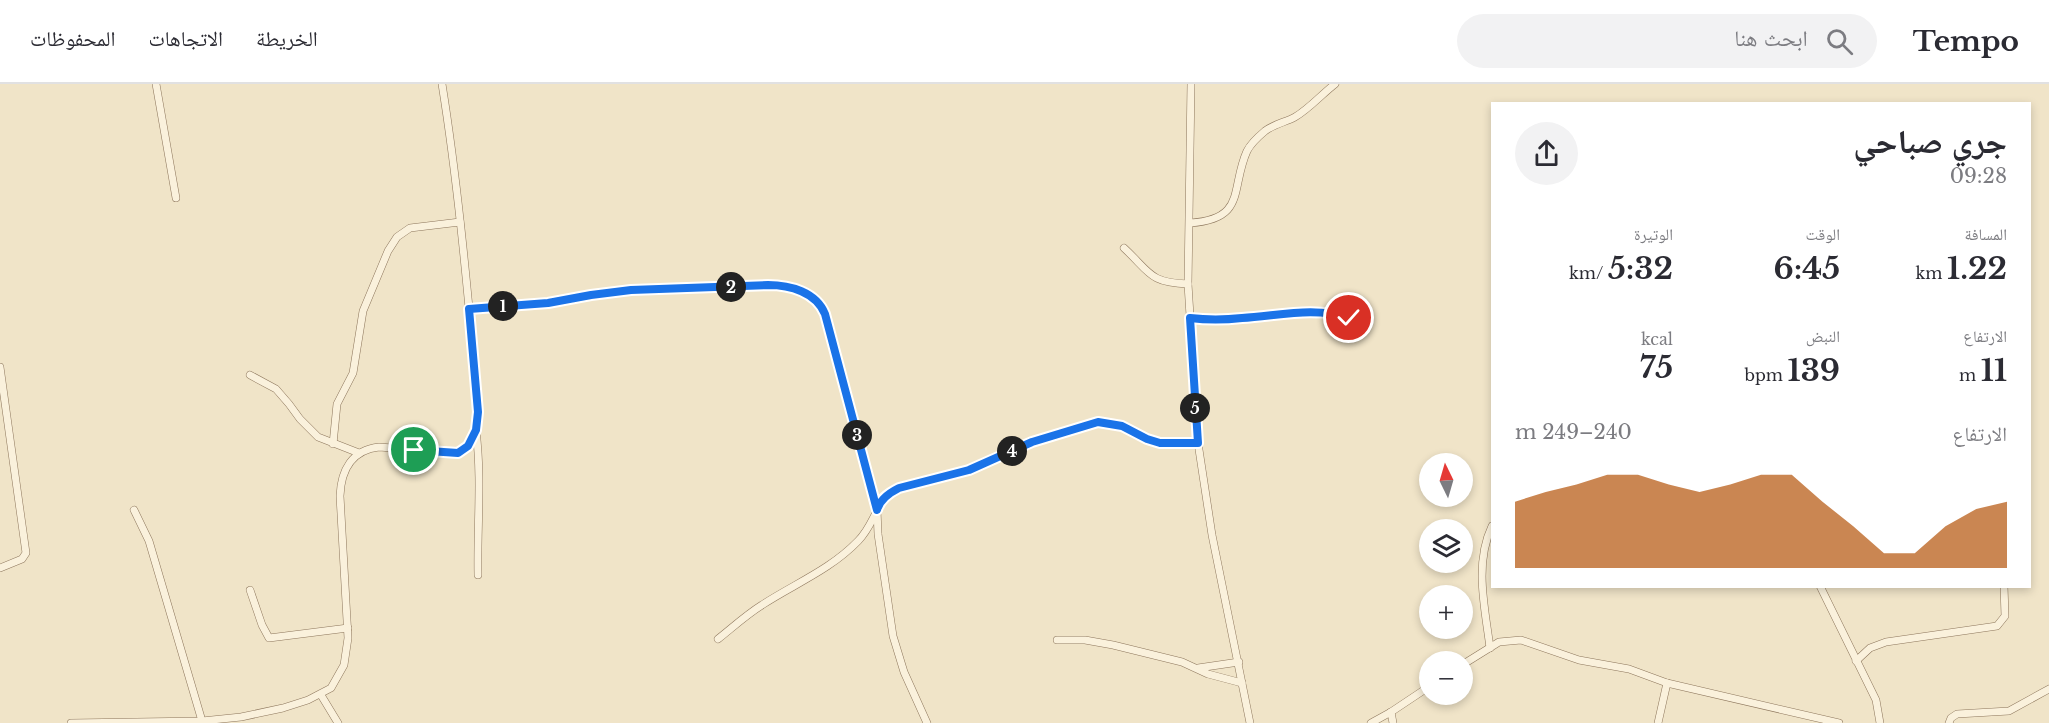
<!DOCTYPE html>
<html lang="ar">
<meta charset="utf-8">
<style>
:root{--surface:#fff;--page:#f2f2f3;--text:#2b2b33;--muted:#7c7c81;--line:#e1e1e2;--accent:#b45309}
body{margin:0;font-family:"Libre Baskerville","Noto Naskh Arabic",serif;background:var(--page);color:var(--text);direction:rtl;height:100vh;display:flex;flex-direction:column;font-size:22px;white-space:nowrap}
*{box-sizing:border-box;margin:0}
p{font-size:20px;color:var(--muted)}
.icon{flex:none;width:33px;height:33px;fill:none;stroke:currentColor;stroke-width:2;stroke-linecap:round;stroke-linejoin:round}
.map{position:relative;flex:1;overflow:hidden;direction:ltr}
.sheet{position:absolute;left:1491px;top:18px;width:540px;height:486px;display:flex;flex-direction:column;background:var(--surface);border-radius:0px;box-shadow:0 3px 9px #0003;direction:rtl}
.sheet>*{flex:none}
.needle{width:39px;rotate:355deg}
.tools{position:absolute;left:1419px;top:369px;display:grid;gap:12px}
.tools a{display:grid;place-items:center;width:54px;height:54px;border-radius:50%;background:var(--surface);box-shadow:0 3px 9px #0003;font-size:30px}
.pin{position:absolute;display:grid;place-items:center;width:51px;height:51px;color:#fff;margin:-26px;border:3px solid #fff;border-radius:50%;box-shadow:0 2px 6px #0007}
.km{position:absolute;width:30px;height:30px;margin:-15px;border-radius:50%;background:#222;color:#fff;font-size:16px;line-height:30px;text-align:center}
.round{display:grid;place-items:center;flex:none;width:63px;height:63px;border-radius:32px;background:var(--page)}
.headline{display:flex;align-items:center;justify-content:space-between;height:102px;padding:0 24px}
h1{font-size:33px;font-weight:800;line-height:45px}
.figures{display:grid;grid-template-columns:repeat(3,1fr);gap:9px;height:102px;padding:6px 24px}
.figures div{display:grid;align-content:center}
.figures b{font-size:30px;font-weight:800}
.figures small{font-size:16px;font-weight:400}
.figures p{font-size:16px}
.chart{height:168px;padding:12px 24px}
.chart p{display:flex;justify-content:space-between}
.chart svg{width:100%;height:108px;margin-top:6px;fill:var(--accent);opacity:.7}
header{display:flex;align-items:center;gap:36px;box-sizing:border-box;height:84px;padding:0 30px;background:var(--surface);border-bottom:2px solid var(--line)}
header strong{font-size:28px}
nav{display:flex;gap:33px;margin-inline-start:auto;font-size:21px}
.search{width:420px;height:54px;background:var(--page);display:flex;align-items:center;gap:15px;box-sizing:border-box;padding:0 21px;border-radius:33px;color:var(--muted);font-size:22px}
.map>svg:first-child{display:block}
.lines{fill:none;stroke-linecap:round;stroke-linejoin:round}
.minor-casing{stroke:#8d765c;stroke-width:8}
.minor{stroke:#faf1dc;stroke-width:7}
.route-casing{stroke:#fff;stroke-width:12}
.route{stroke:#1a73e8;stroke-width:8}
</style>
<header>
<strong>Tempo</strong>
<div class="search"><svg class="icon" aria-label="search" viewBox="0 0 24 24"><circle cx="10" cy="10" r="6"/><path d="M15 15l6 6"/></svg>ابحث هنا</div>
<nav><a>الخريطة</a><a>الاتجاهات</a><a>المحفوظات</a></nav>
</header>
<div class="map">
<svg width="2049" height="639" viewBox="0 0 2049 639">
<rect width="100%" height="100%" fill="#f0e4c8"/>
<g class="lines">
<!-- minor casing -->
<g class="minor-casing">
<g id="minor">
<polyline points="156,0 176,114"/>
<polyline points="1191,0 1188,200 1198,359 1212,451 1250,639"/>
<path d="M1190,139C1247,135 1230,105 1247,67C1250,61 1259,52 1265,47C1274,40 1286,38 1295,33C1309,25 1322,10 1335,0"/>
<path d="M1124,164C1150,188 1149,199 1188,200"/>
<polyline points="469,225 548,219 591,211 631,206 768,201 780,201 804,208 822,223 825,230 877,426 878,450 893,552 904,588 927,639"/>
<path d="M1190,234C1207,236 1224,236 1242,235C1278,232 1315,222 1349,234"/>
<polyline points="0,283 26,469 22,475 0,484"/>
<polyline points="250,291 276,305 289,320 300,335 318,353 359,369"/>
<path d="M476,347C482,395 477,442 478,491"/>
<polyline points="333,360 337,320 353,289 363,227 388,167 397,153 410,144 460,138"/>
<polyline points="134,426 149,457 202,637"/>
<polyline points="1820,502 1876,616 1880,639"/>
<polyline points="250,506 262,541 269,554 348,544"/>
<path d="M718,555C732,544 746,531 762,521C794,500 830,486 858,457C876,439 875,416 899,404L969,386L1032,358L1098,338L1122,342L1147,355L1160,359H1198"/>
<polyline points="1057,556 1085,556 1113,561 1182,578 1208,590 1242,599"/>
<path d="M1490,564C1485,524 1474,480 1492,442"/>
<polyline points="1856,577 1870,564 1886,558 1997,542 2005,532 2004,502"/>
<polyline points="1462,581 1499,558 1521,556 1579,576 1629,585 1667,599 1839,639"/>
<polyline points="1198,584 1239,578"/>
<polyline points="321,611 338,639"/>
<polyline points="1391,628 1393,639"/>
<path d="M71,639L202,637L241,633L283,624L308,616L331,604L344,581L348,554L340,412C341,386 352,366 379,363L458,369C476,358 479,340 478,320C468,213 459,106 442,0"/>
<polyline points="1371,639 1391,628 1430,602"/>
<polyline points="1658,639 1667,599"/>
<polyline points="1949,639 1951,634 1957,630 2009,627 2049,605"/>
</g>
</g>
<!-- minor -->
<use href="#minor" class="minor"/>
</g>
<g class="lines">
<!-- route casing -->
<g class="route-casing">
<path id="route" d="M414,366L458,369L468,362L476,346L478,328L469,225L548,219L591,211L631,206L768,201C790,201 816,208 825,230L877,426C880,415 889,409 899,404L969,386L1032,358L1098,338L1122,342L1147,355L1160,359H1198L1190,234C1207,236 1224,236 1242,234C1278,232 1314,222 1349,234"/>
</g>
<!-- route -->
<use href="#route" class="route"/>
</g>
</svg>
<div class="tools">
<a><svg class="needle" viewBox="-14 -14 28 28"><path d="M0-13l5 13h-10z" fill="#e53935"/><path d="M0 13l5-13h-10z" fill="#7c7c81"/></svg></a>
<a><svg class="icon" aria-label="layers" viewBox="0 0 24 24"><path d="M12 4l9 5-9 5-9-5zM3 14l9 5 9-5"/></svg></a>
<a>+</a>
<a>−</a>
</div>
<div class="pin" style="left:414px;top:366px;background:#1e9e55"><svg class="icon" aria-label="arrive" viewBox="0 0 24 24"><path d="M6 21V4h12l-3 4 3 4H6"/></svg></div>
<div class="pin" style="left:1349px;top:234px;background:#d93025"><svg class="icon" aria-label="check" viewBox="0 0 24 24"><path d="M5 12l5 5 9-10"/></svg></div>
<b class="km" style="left:503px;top:222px">1</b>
<b class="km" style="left:731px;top:203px">2</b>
<b class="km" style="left:857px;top:351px">3</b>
<b class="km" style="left:1012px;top:367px">4</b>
<b class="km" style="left:1195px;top:324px">5</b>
<section class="sheet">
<div class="headline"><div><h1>جري صباحي</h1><p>09:28</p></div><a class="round"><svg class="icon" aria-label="share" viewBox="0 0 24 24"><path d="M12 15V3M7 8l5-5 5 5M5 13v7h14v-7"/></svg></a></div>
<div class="figures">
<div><p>المسافة</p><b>1.22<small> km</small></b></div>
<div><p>الوقت</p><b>6:45</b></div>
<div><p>الوتيرة</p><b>5:32<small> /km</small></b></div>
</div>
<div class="figures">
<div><p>الارتفاع</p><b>11<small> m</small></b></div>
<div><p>النبض</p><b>139<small> bpm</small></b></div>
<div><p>kcal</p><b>75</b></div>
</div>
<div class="chart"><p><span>الارتفاع</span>240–249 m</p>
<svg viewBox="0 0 160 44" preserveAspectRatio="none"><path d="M0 44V17L10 13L20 10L30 6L40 6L50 10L60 13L70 10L80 6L90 6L100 17L110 27L120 38L130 38L140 27L150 20L160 17V44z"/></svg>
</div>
</section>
</div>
